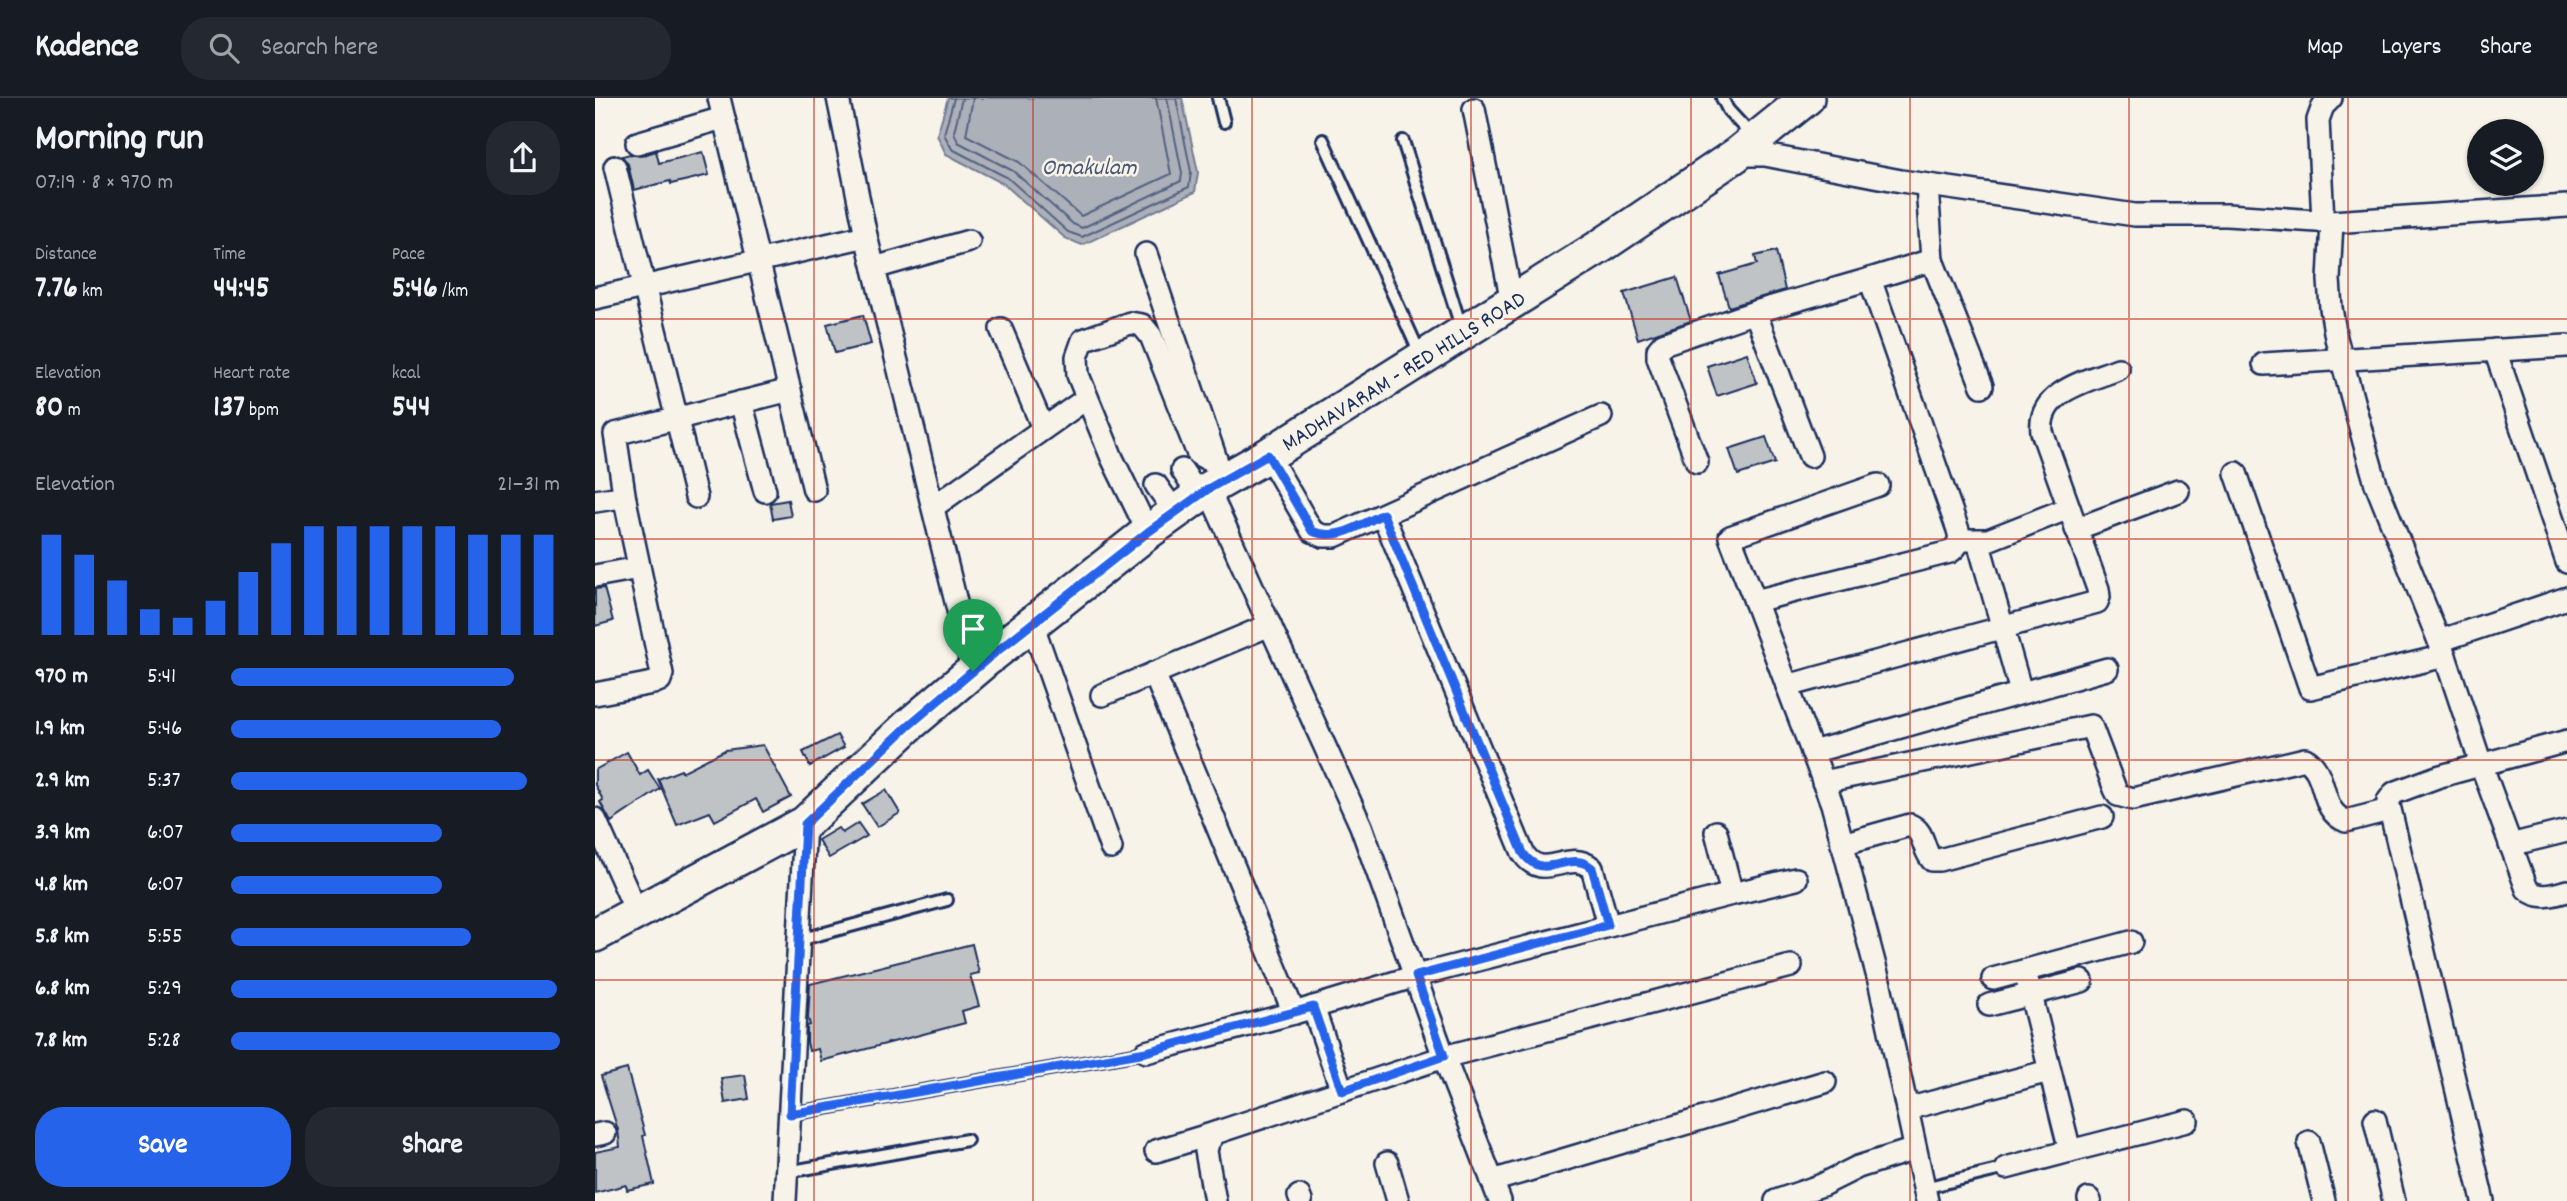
<!DOCTYPE html>
<meta charset="utf-8">
<style>
:root{--surface:#171b24;--page:#242831;--text:#f1f3f6;--muted:#9ea1a6;--line:#363941;--accent:#2563eb}
body{margin:0;font-family:Dekko,sans-serif;background:var(--page);color:var(--text);height:100vh;display:flex;flex-direction:column;font-size:26px;white-space:nowrap}
*{box-sizing:border-box;margin:0}
p{font-size:23px;color:var(--muted)}
.icon{flex:none;width:38px;height:38px;fill:none;stroke:currentColor;stroke-width:2;stroke-linecap:round;stroke-linejoin:round}
.map{position:relative;flex:1;overflow:hidden}
.drawer{display:flex;flex-direction:column;background:var(--surface);width:595px}
.drawer>*{flex:none}
.fabs{position:absolute;left:1872px;top:21px;display:grid;gap:14px}
.fabs a{display:grid;place-items:center;width:77px;height:77px;border-radius:50%;background:var(--surface);box-shadow:0 2px 5px #0004;font-size:35px}
.pin{position:absolute;display:grid;place-items:center;width:60px;height:60px;color:#fff;margin:-72px -30px;border-radius:50% 50% 50% 0;rotate:-45deg;box-shadow:0 0 7px #0007}
.pin .icon{rotate:45deg}
.round{display:grid;place-items:center;flex:none;width:74px;height:74px;border-radius:28px;background:var(--page)}
.head{display:flex;align-items:center;justify-content:space-between;height:119px;padding:0 35px}
h1{font-size:38px;font-weight:700;line-height:52px}
.metrics{display:grid;grid-template-columns:repeat(3,1fr);gap:10px;height:119px;padding:7px 35px}
.metrics div{display:grid;align-content:center}
.metrics b{font-size:30px;font-weight:700}
.metrics small{font-size:19px;font-weight:400}
.metrics p{font-size:19px}
.chart{height:196px;padding:14px 35px}
.chart p{display:flex;justify-content:space-between}
.chart svg{width:100%;height:126px;margin-top:7px;stroke:var(--accent);stroke-width:6}
.action{display:flex;gap:14px;margin-top:auto;padding:14px 35px}
.action a{flex:1;height:80px;border-radius:28px;background:var(--accent);color:#fff;font-size:28px;font-weight:700;line-height:80px;text-align:center}
.action a+a{background:var(--page);color:var(--text)}
ul{padding:0 35px;list-style:none;font-size:23px}
li{display:grid;grid-template-columns:112px 84px 1fr;align-items:center;height:52px}
li i{height:18px;border-radius:9px;background:var(--accent)}
header{display:flex;align-items:center;gap:42px;box-sizing:border-box;height:98px;padding:0 35px;background:var(--surface);border-bottom:2px solid var(--line)}
header strong{font-size:33px}
nav{display:flex;gap:38px;margin-inline-start:auto;font-size:24px}
.search{width:490px;height:63px;background:var(--page);display:flex;align-items:center;gap:18px;box-sizing:border-box;padding:0 24px;border-radius:28px;color:var(--muted);font-size:26px}
main{display:flex;flex:1;min-height:0}
.map>svg:first-child{display:block}
.water{fill:#acb0b9;stroke:#727c95;stroke-width:2}
.lines{fill:none;stroke-linecap:round;stroke-linejoin:round}
.shore{stroke:#556382;stroke-width:2}
.building{fill:#c0c3c5;stroke:#1b2f5e;stroke-width:2}
.lane-casing{stroke:#1b2f5e;stroke-width:16}
.street-casing{stroke:#1b2f5e;stroke-width:26}
.primary-casing{stroke:#1b2f5e;stroke-width:38}
.lane{stroke:#f7f3e8;stroke-width:10}
.street{stroke:#f7f3e8;stroke-width:21}
.primary{stroke:#f7f3e8;stroke-width:33}
.route-casing{stroke:#fff;stroke-width:14}
.route{stroke:#2563eb;stroke-width:9}
.grid{fill:none;stroke:#c8321e;stroke-width:2;stroke-opacity:0.55}
.labels{text-anchor:middle;stroke-width:5;stroke-linejoin:round;paint-order:stroke}
.street-label{font-size:23px;fill:#1b2f5e;stroke:#f7f3e8}
.water-label{font-size:24px;font-style:italic;fill:#465679;stroke:#f7f3e8}
</style>
<header>
<strong>Kadence</strong>
<div class="search"><svg class="icon" aria-label="search" viewBox="0 0 24 24"><circle cx="10" cy="10" r="6"/><path d="M15 15l6 6"/></svg>Search here</div>
<nav><a>Map</a><a>Layers</a><a>Share</a></nav>
</header>
<main>
<section class="drawer">
<div class="head"><div><h1>Morning run</h1><p>07:19 · 8 × 970 m</p></div><a class="round"><svg class="icon" aria-label="share" viewBox="0 0 24 24"><path d="M12 15V3M7 8l5-5 5 5M5 13v7h14v-7"/></svg></a></div>
<div class="metrics">
<div><p>Distance</p><b>7.76<small> km</small></b></div>
<div><p>Time</p><b>44:45</b></div>
<div><p>Pace</p><b>5:46<small> /km</small></b></div>
</div>
<div class="metrics">
<div><p>Elevation</p><b>80<small> m</small></b></div>
<div><p>Heart rate</p><b>137<small> bpm</small></b></div>
<div><p>kcal</p><b>544</b></div>
</div>
<div class="chart"><p><span>Elevation</span>21–31 m</p>
<svg viewBox="0 0 160 44" preserveAspectRatio="none"><path d="M5 44V9M15 44V16M25 44V25M35 44V35M45 44V38M55 44V32M65 44V22M75 44V12M85 44V6M95 44V6M105 44V6M115 44V6M125 44V6M135 44V9M145 44V9M155 44V9"/></svg>
</div>
<ul>
<li><b>970 m</b>5:41<i style="width:86%"></i></li>
<li><b>1.9 km</b>5:46<i style="width:82%"></i></li>
<li><b>2.9 km</b>5:37<i style="width:90%"></i></li>
<li><b>3.9 km</b>6:07<i style="width:64%"></i></li>
<li><b>4.8 km</b>6:07<i style="width:64%"></i></li>
<li><b>5.8 km</b>5:55<i style="width:73%"></i></li>
<li><b>6.8 km</b>5:29<i style="width:99%"></i></li>
<li><b>7.8 km</b>5:28<i style="width:100%"></i></li>
</ul>
<div class="action"><a>Save</a><a>Share</a></div>
</section>
<div class="map">
<svg width="1972" height="1103" viewBox="0 0 1972 1103">
<rect width="100%" height="100%" fill="#f7f3e8"/>
<filter id="ink" filterUnits="userSpaceOnUse"><feTurbulence type="fractalNoise" baseFrequency=".0143" numOctaves="2"/><feDisplacementMap in="SourceGraphic" scale="14" xChannelSelector="R" yChannelSelector="G"/><feConvolveMatrix kernelMatrix="1 2 1 2 8 2 1 2 1" color-interpolation-filters="sRGB"/></filter>
<g filter="url(#ink)">
<!-- water -->
<polygon class="water" points="353,0 587,0 603,74 600,94 487,147 470,140 409,86 351,56 342,37"/>
<g class="lines">
<!-- shore -->
<g class="shore">
<polyline points="359,0 349,36 357,51 413,80 473,134 487,139 594,89 596,74 581,0"/>
<polyline points="367,0 359,34 363,44 418,73 478,126 487,130 586,83 587,75 572,0"/>
<polyline points="378,0 371,37 424,64 486,118 576,76 561,0"/>
</g>
</g>
<!-- building -->
<g class="building">
<polygon points="61,53 64,65 108,54 114,77 76,86 75,83 39,92 33,66 27,58 35,56 45,58"/>
<polygon points="1181,153 1190,192 1134,209 1124,177 1162,166 1160,158"/>
<polygon points="1082,179 1096,223 1043,241 1029,195"/>
<polygon points="268,217 276,246 240,255 232,226"/>
<polygon points="1152,255 1162,285 1122,298 1112,268"/>
<polygon points="1171,339 1180,365 1143,377 1134,351"/>
<polygon points="193,402 196,418 178,421 175,405"/>
<polygon points="9,490 18,523 0,528 0,491"/>
<polygon points="242,637 249,649 215,668 208,654"/>
<polygon points="168,647 196,699 168,714 161,701 120,723 115,714 82,727 63,681 86,672 87,674 130,652"/>
<polygon points="32,654 45,677 53,672 65,691 16,724 5,704 8,702 0,687 0,672"/>
<polygon points="291,692 305,715 282,729 267,706"/>
<polygon points="263,725 272,738 234,760 223,742 243,730 247,735"/>
<polygon points="377,846 384,875 375,877 384,908 367,913 370,925 226,963 223,951 214,953 212,944 212,928 215,927 213,920 215,886"/>
<polygon points="32,971 50,1037 48,1038 59,1086 32,1092 31,1087 0,1095 0,1054 25,1049 23,1032 6,978"/>
<polygon points="150,977 154,1001 130,1005 126,980"/>
</g>
<g class="lines">
<!-- lane casing -->
<g class="lane-casing">
<g id="lane">
<polyline points="623,0 629,24"/>
<polyline points="1127,0 1133,12 1158,39"/>
<polyline points="728,42 826,258"/>
<polyline points="808,43 866,229"/>
<polyline points="204,842 352,802"/>
<polyline points="195,1016 551,954"/>
<polyline points="192,1074 372,1042"/>
<polyline points="1329,1090 1411,1070"/>
</g>
</g>
<!-- street casing -->
<g class="street-casing">
<g id="street">
<polyline points="124,0 219,392"/>
<polyline points="243,0 271,138 378,573"/>
<polyline points="879,11 917,204"/>
<polyline points="42,45 128,20"/>
<polyline points="1141,57 1170,57 1306,83 1540,117 1632,117 1737,124 1972,108"/>
<polyline points="20,69 101,399"/>
<polyline points="1728,123 1723,22 1728,8 1736,0"/>
<path d="M1737,124L1734,182L1736,210L1741,240L1769,344L1781,386L1850,558L1886,666L1932,791C1944,802 1958,797 1972,793"/>
<polyline points="551,156 625,373"/>
<polyline points="1337,162 1387,288"/>
<polyline points="279,170 374,143"/>
<polyline points="0,200 271,138"/>
<polyline points="1160,214 1215,358"/>
<polyline points="406,231 448,330"/>
<polyline points="1900,252 1972,464"/>
<polyline points="1669,266 1972,248"/>
<polyline points="146,304 170,393"/>
<polyline points="673,357 717,433 728,438 740,438 1006,318"/>
<polyline points="1102,364 1063,260 1063,252 1068,246 1160,214 1275,181"/>
<polyline points="587,372 604,398"/>
<polyline points="1641,375 1715,590 1850,558"/>
<polyline points="561,387 580,414"/>
<polyline points="613,391 766,728 849,959 905,1103"/>
<polyline points="30,402 20,336 195,292"/>
<polyline points="0,403 26,399 30,402 67,576 65,582 58,585 0,596"/>
<polyline points="338,409 485,305"/>
<path d="M788,417L928,755C948,786 973,750 997,770L1013,827"/>
<polyline points="1481,431 1583,393"/>
<polyline points="553,434 517,360 483,277 482,259 488,242 535,225 547,227 556,238 603,356 623,367"/>
<polyline points="1370,442 1393,442 1474,410"/>
<polyline points="1383,443 1426,594"/>
<polyline points="0,478 44,470"/>
<polyline points="1160,503 1135,439 1283,387"/>
<polyline points="437,525 516,750"/>
<polyline points="1844,543 1972,500"/>
<polyline points="559,575 699,915"/>
<path d="M1192,588L1502,504L1504,499L1503,491L1447,334C1442,293 1493,283 1523,271"/>
<polyline points="507,597 675,527"/>
<polyline points="1217,654 1512,571"/>
<path d="M1228,684L1496,628L1520,691L1523,697L1538,701L1710,661C1734,674 1723,713 1751,723L1794,712"/>
<polyline points="0,721 42,815"/>
<path d="M1247,746L1315,727C1330,733 1327,751 1337,762H1344L1507,719"/>
<polyline points="1915,747 1972,733"/>
<polyline points="1137,796 1201,781"/>
<polyline points="1430,873 1475,1053 1592,1023"/>
<polyline points="1398,881 1536,844"/>
<polyline points="1394,907 1487,883"/>
<polyline points="718,909 747,993"/>
<polyline points="551,954 699,915 821,878 1137,796 1121,734"/>
<polyline points="1312,1011 1454,973"/>
<polyline points="1780,1022 1799,1103"/>
<polyline points="0,1037 10,1035"/>
<polyline points="1714,1044 1729,1103"/>
<polyline points="561,1053 620,1035"/>
<polyline points="792,1065 803,1103"/>
<polyline points="1411,1070 1475,1053"/>
<polyline points="897,1083 1230,984"/>
<polyline points="704,1098 706,1103"/>
<polyline points="1494,1101 1495,1103"/>
<polyline points="190,1103 210,725"/>
<polyline points="620,1103 611,1053 613,1045 620,1035 849,959 1196,868"/>
<polyline points="1181,1103 1227,1087 1263,1069 1320,1051"/>
<path d="M1332,1103L1285,887L1237,706L1160,503L1355,454C1364,447 1366,442 1363,432L1275,181L1337,162L1332,87"/>
<polyline points="1888,1103 1793,703 1799,695 1842,679 1972,643"/>
</g>
</g>
<!-- primary casing -->
<g class="primary-casing">
<polyline id="primary" points="0,837 210,725 313,628 392,561 553,434 613,391 673,357 1006,148 1141,57 1212,0"/>
</g>
<!-- lane -->
<use href="#lane" class="lane"/>
<!-- street -->
<use href="#street" class="street"/>
<!-- primary -->
<use href="#primary" class="primary"/>
</g>
</g>
<g class="lines" filter="url(#ink)">
<!-- route casing -->
<g class="route-casing">
<path id="route" d="M673,357L717,433C742,444 765,427 788,416L928,755C949,786 974,750 997,770L1013,827L821,878L849,958L747,993L718,909L551,954L195,1016L210,726L313,628L392,561L553,434L613,391Z"/>
</g>
<!-- route -->
<use href="#route" class="route"/>
</g>
<!-- grid -->
<path class="grid" d="M219,0V1103M438,0V1103M657,0V1103M876,0V1103M1096,0V1103M1315,0V1103M1534,0V1103M1753,0V1103M0,221H1972M0,441H1972M0,662H1972M0,882H1972"/>
<g class="labels">
<!-- street labels -->
<g class="street-label">
<text transform="translate(808 272) rotate(-32)" y="8">MADHAVARAM - RED HILLS ROAD</text>
</g>
<!-- water labels -->
<g class="water-label">
<text x="494" y="76">Omakulam</text>
</g>
</g>
</svg>
<div class="fabs">
<a><svg class="icon" aria-label="layers" viewBox="0 0 24 24"><path d="M12 4l9 5-9 5-9-5zM3 14l9 5 9-5"/></svg></a>
</div>
<div class="pin" style="left:378px;top:573px;background:#1e9e55"><svg class="icon" aria-label="arrive" viewBox="0 0 24 24"><path d="M6 21V4h12l-3 4 3 4H6"/></svg></div>
</div>
</main>
